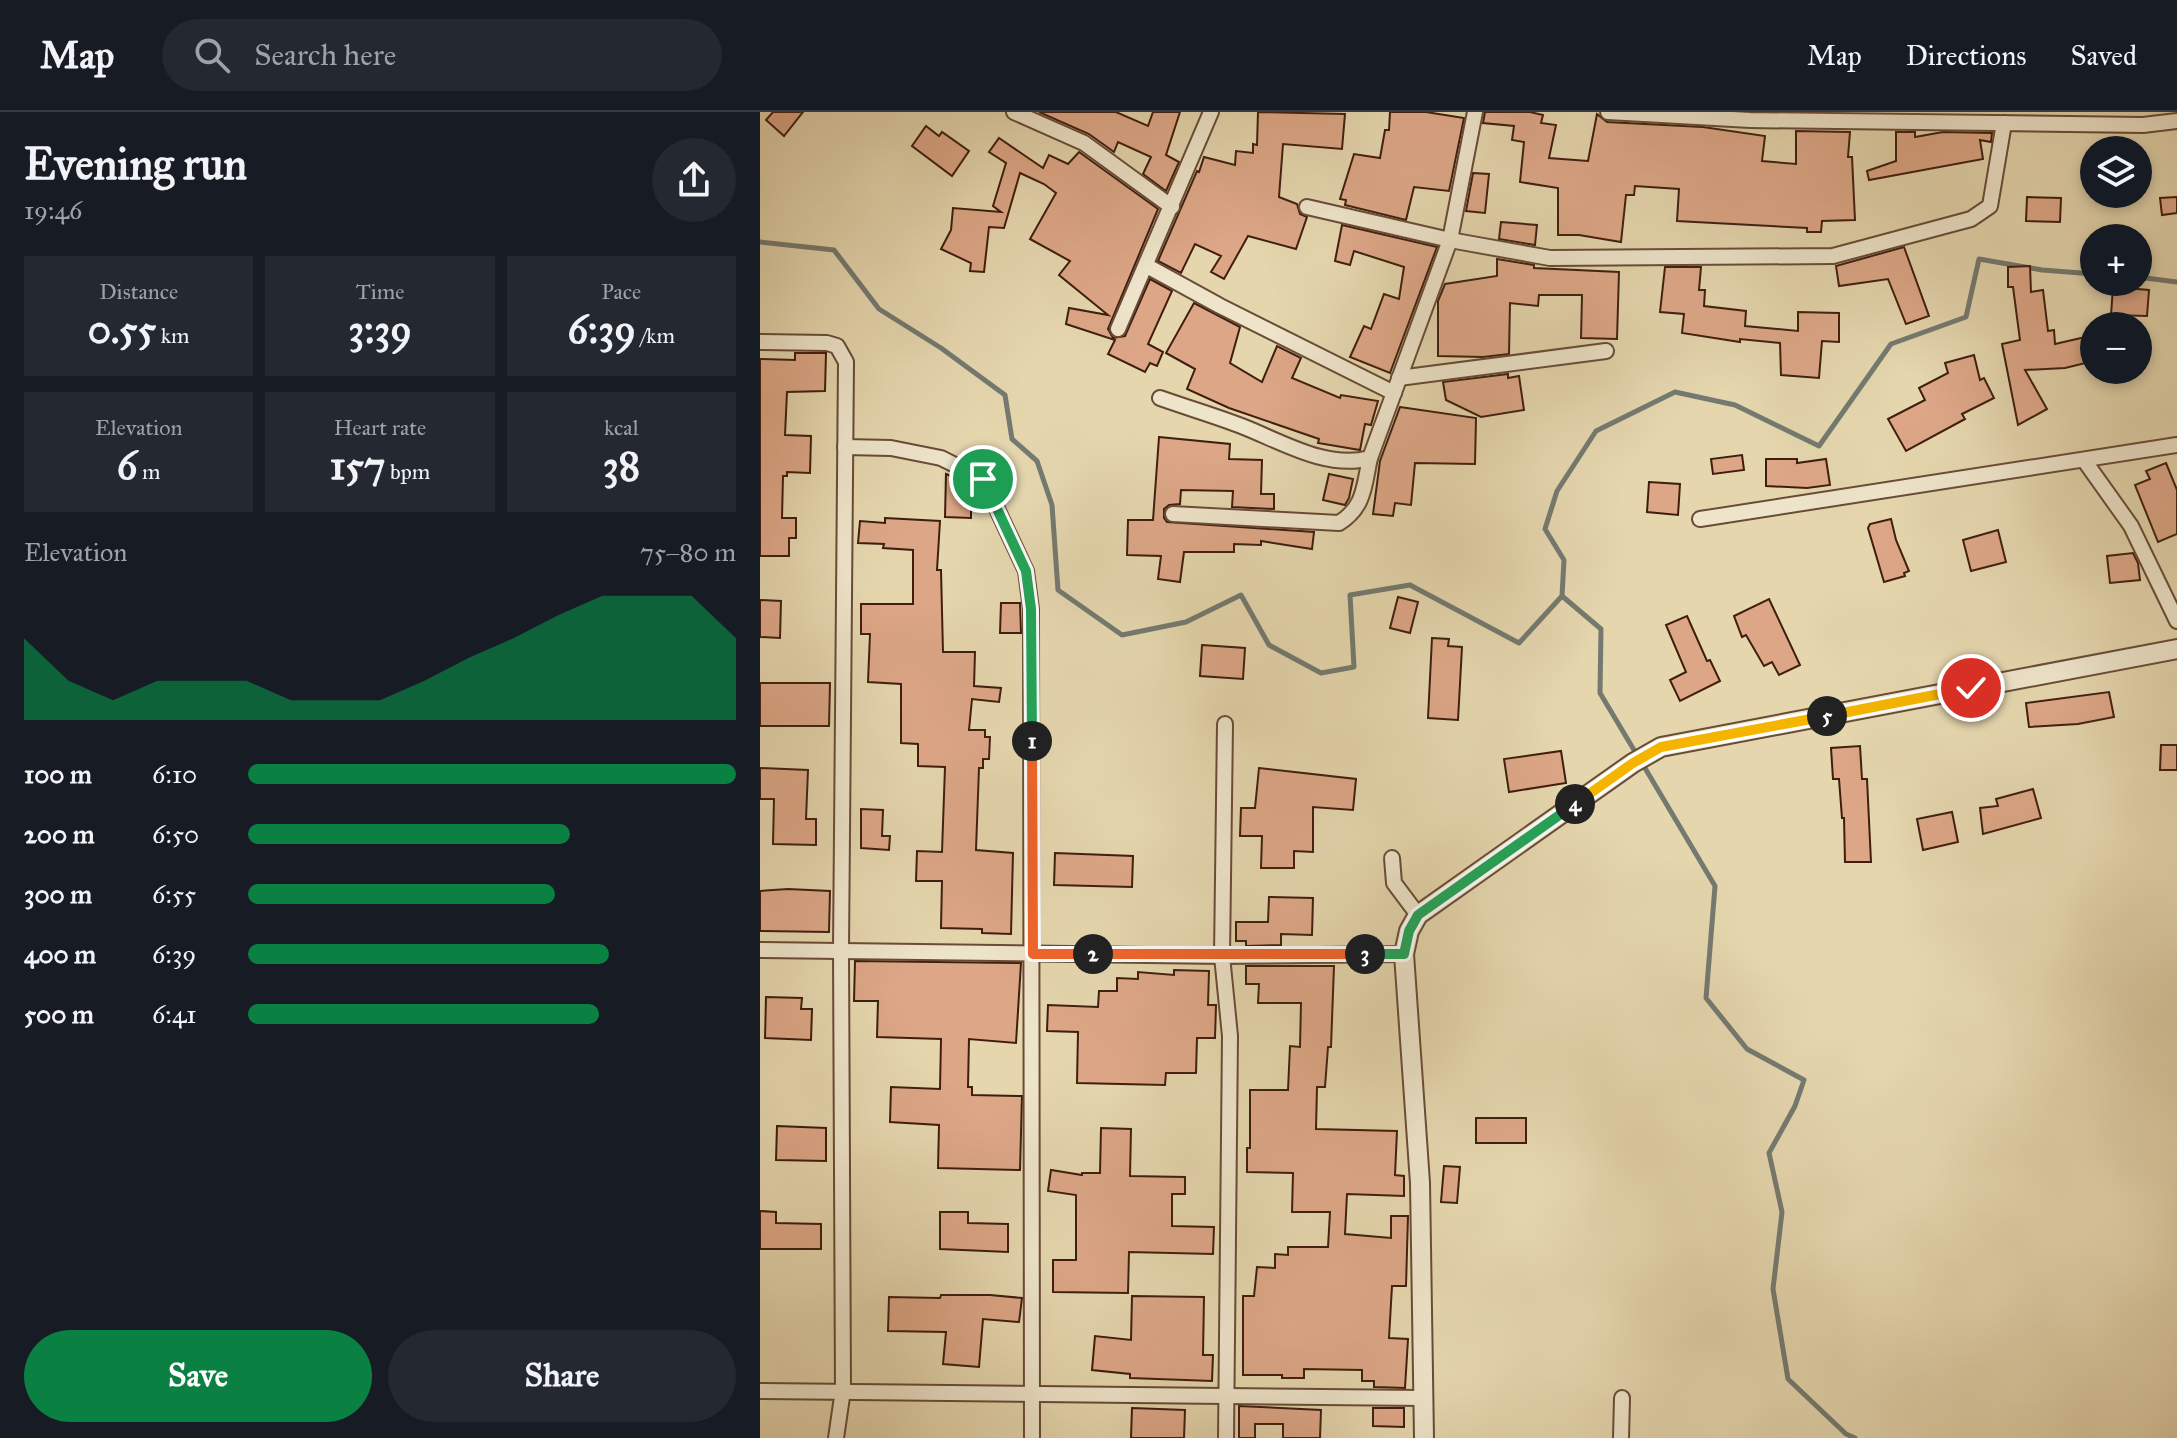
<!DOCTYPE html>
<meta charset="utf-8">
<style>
:root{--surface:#171b24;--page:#242831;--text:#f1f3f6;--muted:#9ea1a6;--line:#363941;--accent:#0b8043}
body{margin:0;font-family:"IM FELL Great Primer",serif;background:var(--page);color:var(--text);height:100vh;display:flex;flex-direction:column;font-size:30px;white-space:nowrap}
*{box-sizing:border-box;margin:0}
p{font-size:26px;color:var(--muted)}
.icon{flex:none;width:44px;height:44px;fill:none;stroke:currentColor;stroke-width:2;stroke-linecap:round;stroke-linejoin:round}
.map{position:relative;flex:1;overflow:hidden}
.sheet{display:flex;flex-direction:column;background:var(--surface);width:760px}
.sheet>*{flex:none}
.controls{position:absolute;left:1320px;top:24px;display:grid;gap:16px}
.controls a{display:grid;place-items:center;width:72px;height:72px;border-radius:50%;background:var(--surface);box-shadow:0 4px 12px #0003;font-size:40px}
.pin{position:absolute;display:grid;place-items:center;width:68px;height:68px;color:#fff;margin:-34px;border:4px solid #fff;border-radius:50%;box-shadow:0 2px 8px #0007}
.km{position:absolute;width:40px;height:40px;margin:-20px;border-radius:50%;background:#222;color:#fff;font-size:22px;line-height:40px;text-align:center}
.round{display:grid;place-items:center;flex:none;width:84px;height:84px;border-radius:42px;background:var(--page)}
.summary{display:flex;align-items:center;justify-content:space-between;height:136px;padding:0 24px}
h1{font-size:44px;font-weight:700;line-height:60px}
.stats{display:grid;grid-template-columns:repeat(3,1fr);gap:12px;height:136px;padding:8px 24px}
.stats div{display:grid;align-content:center;border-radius:0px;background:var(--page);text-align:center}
.stats b{font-size:40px;font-weight:700}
.stats small{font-size:22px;font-weight:400}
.stats p{font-size:22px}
.chart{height:224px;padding:16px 24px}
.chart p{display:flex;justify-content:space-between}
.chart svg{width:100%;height:144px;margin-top:8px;fill:var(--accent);opacity:.7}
.button{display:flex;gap:16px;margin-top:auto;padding:16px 24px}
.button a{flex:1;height:92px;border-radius:48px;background:var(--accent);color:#fff;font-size:32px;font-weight:700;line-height:92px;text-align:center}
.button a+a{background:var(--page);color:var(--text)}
ul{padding:0 24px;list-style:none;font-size:26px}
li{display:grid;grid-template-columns:128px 96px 1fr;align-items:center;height:60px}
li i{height:20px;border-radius:10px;background:var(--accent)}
header{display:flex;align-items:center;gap:48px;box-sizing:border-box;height:112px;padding:0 40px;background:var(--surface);border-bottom:2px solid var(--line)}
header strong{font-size:38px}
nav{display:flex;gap:44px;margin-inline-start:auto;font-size:28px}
.search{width:560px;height:72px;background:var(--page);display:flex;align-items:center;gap:20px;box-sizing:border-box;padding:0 28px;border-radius:44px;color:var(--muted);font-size:30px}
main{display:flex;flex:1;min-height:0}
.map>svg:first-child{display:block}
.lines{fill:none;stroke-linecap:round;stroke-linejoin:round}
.stream{stroke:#747a70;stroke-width:5}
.building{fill:#dda787;stroke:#3f1e0e;stroke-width:2}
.minor-casing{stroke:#684c36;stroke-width:18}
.tertiary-casing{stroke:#684c36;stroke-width:22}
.minor{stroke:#eee4ca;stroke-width:14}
.tertiary{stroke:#eee4ca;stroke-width:18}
.split-1-casing{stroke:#fff;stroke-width:16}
.split-2-casing{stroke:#fff;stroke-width:16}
.split-3-casing{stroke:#fff;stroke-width:16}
.split-4-casing{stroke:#fff;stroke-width:16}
.split-5-casing{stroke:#fff;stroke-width:16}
.split-6-casing{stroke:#fff;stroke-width:16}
.split-1{stroke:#22a559;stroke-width:10}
.split-2{stroke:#f0652b;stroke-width:10}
.split-3{stroke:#f0652b;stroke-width:10}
.split-4{stroke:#22a559;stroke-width:10}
.split-5{stroke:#f5b400;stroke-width:10}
.split-6{stroke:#f5b400;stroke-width:10}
</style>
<header>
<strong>Map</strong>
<div class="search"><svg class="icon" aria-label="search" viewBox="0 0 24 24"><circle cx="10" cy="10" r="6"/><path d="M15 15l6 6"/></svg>Search here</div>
<nav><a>Map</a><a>Directions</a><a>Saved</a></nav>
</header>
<main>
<section class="sheet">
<div class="summary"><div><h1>Evening run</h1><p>19:46</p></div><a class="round"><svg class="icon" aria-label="share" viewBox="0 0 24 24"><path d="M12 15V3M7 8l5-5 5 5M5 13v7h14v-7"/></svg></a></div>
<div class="stats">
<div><p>Distance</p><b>0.55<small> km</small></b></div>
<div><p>Time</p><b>3:39</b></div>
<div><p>Pace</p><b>6:39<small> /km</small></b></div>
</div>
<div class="stats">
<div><p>Elevation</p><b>6<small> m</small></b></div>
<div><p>Heart rate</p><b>157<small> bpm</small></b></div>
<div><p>kcal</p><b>38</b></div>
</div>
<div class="chart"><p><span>Elevation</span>75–80 m</p>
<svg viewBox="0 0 160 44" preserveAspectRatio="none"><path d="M0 44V19L10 32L20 38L30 32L40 32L50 32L60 38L70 38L80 38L90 32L100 25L110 19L120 12L130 6L140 6L150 6L160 19V44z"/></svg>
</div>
<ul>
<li><b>100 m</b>6:10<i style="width:100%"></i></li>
<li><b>200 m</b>6:50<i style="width:66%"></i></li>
<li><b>300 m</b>6:55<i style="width:63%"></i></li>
<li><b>400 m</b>6:39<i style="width:74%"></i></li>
<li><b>500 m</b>6:41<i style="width:72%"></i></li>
</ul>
<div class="button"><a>Save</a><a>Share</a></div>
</section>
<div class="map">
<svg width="1417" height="1326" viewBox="0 0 1417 1326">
<rect width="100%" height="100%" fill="#e5d6ae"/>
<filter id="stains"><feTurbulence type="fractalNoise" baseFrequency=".0025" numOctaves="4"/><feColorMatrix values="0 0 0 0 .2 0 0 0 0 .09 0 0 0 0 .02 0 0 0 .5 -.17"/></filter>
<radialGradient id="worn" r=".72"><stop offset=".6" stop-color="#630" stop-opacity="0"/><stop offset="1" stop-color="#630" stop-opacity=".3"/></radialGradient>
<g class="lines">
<!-- stream -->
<g class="stream">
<polyline points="0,130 74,138 119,197 181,236 245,283 252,327 277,349 292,393 298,478 362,523 426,510 481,483 509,533 561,561 594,555 590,483 650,473 759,531 802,484 804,448 785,417 797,379 836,319 915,280 975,293 1059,334 1131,232 1206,205 1219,147 1282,158 1334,162"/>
<polyline points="1378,165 1417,170"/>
<polyline points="802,484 841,517 840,581 877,643"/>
<polyline points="882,651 955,774 946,886 987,937 1044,968 1035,994 1009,1041 1022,1100 1013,1177 1028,1267 1086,1322 1095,1326"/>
</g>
</g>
<!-- building -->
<g class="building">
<polygon points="13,0 43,0 24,24 6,8"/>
<polygon points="279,0 356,0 388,14 393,0 420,0 406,43 419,50 406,79 383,62 391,45 358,30 354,40 329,22"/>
<polygon points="498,0 585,2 582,37 523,32 519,85 537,92 540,102 547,105 536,137 488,124 464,167 451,160 461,144 435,132 421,161 398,149 437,59 439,60 444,45 475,53 476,39 493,41 493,32 497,33"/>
<polygon points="630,0 666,0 704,6 689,79 654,75 646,108 585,93 586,88 580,87 594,42 620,46 625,18 629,18"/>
<polygon points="725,0 770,0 783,3 781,11 796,13 789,46 828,49 837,2 847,10 943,15 1005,24 1002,49 1036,52 1036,19 1090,20 1088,45 1092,45 1095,108 1062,109 1061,120 1047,120 1047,116 917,109 919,77 875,74 874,83 866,83 861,130 819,123 798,123 798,76 760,70 764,30 752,28 754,14 723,11"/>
<polygon points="166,14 179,24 182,20 209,39 192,64 152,34"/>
<polygon points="1136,20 1155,20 1155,25 1183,20 1232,21 1231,30 1220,28 1223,47 1109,68 1107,59 1136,49"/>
<polygon points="239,26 283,56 289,43 308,52 319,40 398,97 348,217 353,226 365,224 390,167 412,179 388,232 403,240 397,254 390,251 385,260 348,242 355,228 306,212 309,196 348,203 299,163 310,149 270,127 296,81 284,72 260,61 244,116 229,115 224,160 210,159 211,151 181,137 191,118 193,96 241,100 233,94 246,51 229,40"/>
<polygon points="713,61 729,62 725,101 706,99"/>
<polygon points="1267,85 1301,86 1300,110 1266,109"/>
<polygon points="1417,85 1417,101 1402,103 1400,86"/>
<polygon points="741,110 777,113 775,133 739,127"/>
<polygon points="582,113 677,135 630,261 590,245 604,214 611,217 624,182 639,187 644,155 594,139 590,153 575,149"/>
<polygon points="1144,135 1169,204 1146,212 1128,167 1079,174 1076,154"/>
<polygon points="737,147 774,153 774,156 859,160 857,227 821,226 822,183 779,183 778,194 750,191 749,242 723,245 678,244 678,189 685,172 737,164"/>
<polygon points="1270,154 1271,180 1283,178 1288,219 1294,218 1295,232 1334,223 1334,249 1305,256 1265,258 1287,297 1258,313 1242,232 1260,228 1253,175 1248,175 1248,155"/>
<polygon points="905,155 941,155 939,178 945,178 944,194 986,199 985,214 1038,219 1038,200 1079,201 1079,230 1062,229 1059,266 1021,263 1020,231 980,227 980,230 922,221 924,202 900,200"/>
<polygon points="1353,175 1389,178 1387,204 1351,203"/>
<polygon points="434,191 480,215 470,251 502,270 517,234 541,246 532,266 580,286 581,283 618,289 611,313 605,312 600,338 558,331 559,327 469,296 427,277 435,257 406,241"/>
<polygon points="35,241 66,241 65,279 27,280 25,323 51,324 50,361 27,360 27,364 23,364 22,406 36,406 36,426 29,426 29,444 0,444 0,247 35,248"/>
<polygon points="1214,243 1220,268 1224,266 1234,286 1202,302 1205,307 1146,339 1128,307 1165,288 1159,276 1188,261 1185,251"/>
<polygon points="748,262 748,266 759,264 764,298 721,305 686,288 683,270"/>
<polygon points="640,295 716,306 715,352 655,351 651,393 635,391 633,404 613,402 620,349"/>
<polygon points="399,325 470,332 469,347 502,348 501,382 514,382 514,397 472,395 473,379 421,378 420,392 409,393 404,397 404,406 407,410 554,420 552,437 501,429 501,433 474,432 474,440 424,440 420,470 398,467 401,444 367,443 368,408 393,408"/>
<polygon points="982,343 984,358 953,362 951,347"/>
<polygon points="1006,347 1037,347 1037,351 1066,347 1070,373 1047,376 1006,374"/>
<polygon points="1406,351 1417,378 1417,422 1398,430 1375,373 1390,367 1386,359"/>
<polygon points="186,362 215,374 220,384 220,398 211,398 211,406 185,405"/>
<polygon points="569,362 593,367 589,386 585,393 563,388"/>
<polygon points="889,370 920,372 918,403 887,400"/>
<polygon points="125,406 180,409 177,458 181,458 183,540 215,540 214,574 241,576 239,590 212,587 209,618 225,618 225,625 230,625 229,647 223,647 223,656 219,656 216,738 253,741 251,822 222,821 222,817 181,816 182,769 156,769 157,739 182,740 185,655 158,654 158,632 141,631 141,572 108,570 110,522 101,522 101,492 153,492 153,438 123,436 124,432 98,431 100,409 125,411"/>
<polygon points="1131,407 1136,428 1149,459 1144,461 1145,464 1124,470 1108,416 1110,412"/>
<polygon points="1238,418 1246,450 1211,459 1203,428"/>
<polygon points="1373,441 1378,451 1380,468 1350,471 1347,444"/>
<polygon points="638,485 658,490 650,521 630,516"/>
<polygon points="1009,487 1040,553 1019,563 1012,550 1004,554 986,523 982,525 974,504"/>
<polygon points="0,488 21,489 20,526 0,525"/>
<polygon points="241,491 260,491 261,521 240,521"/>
<polygon points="927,504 947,549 950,548 960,569 920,589 910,568 926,560 906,513"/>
<polygon points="672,526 689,527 688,534 702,535 698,608 668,606"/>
<polygon points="442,533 485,536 483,567 440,564"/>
<polygon points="0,571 70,571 69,614 0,614"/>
<polygon points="1349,580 1354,605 1318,612 1269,615 1266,591"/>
<polygon points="1401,633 1417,633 1417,658 1400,658"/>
<polygon points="1100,634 1102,667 1107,667 1111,750 1085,750 1084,706 1082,706 1079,667 1073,667 1071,636"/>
<polygon points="801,639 806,671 749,680 744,647"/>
<polygon points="0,656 48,658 46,707 56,707 56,733 13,732 14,687 0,687"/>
<polygon points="499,656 596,667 593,698 553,695 553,740 534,739 534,756 501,756 502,724 480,724 481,696 495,696"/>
<polygon points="1273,677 1281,706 1223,722 1220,696 1238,694 1236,687"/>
<polygon points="101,697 123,698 122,724 130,724 129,738 101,736"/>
<polygon points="1192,700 1198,730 1163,738 1157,707"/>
<polygon points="295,741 373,744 372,775 294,773"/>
<polygon points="28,777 70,779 69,820 0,819 0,779"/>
<polygon points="509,785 553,786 552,823 521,822 521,833 486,834 486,829 476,829 476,810 508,810"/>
<polygon points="95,849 261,851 256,931 209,927 208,975 212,975 212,983 262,984 260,1058 178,1056 179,1013 130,1010 131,975 180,977 181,927 117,925 118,889 94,889"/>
<polygon points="486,854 574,854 571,935 568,935 565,975 557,975 556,1017 637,1019 635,1063 644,1064 644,1084 587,1082 585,1122 631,1126 631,1104 648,1104 646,1174 632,1174 629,1226 648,1227 645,1276 614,1275 614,1269 602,1269 602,1258 544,1257 544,1266 522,1266 522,1263 483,1263 483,1184 494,1184 497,1155 515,1156 515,1142 528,1143 528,1135 568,1135 570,1100 532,1100 533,1061 487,1060 487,1036 490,1036 490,978 528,978 530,934 540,935 541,891 498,891 499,872 486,872"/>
<polygon points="414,858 449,859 448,893 456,893 455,926 437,926 436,961 406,961 405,973 317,971 318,920 287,919 288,893 338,895 339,879 357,879 357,866 378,867 378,860 414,863"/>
<polygon points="6,885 42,886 41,897 52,897 51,928 5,926"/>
<rect x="716" y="1006" width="50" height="25"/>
<polygon points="17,1014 66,1016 66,1049 16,1048"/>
<polygon points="341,1016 371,1017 370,1064 425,1065 425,1082 412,1082 412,1114 454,1115 453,1142 369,1140 368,1181 293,1180 293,1148 316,1148 316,1083 288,1079 291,1058 322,1063 322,1061 340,1061"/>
<polygon points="684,1054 700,1055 697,1091 681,1090"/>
<polygon points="0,1099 16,1100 16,1111 61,1112 61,1137 0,1137"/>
<polygon points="180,1100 208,1100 208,1111 248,1112 248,1140 180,1137"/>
<polygon points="181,1183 230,1183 262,1186 259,1210 223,1207 219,1255 183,1252 186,1220 128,1219 129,1185 180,1186"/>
<polygon points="372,1184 444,1185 443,1243 453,1243 452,1269 370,1266 370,1262 332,1258 335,1224 371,1228"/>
<polygon points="479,1294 561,1298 560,1326 523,1326 523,1312 495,1312 495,1326 479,1326"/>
<polygon points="372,1296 425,1298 424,1326 371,1326"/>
<polygon points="613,1296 644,1296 644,1315 613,1314"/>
</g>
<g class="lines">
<!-- minor casing -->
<g class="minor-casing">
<g id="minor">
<polyline points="254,0 324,31 412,95"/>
<polyline points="848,0 990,8 1383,13 1417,9"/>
<polyline points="547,95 690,128 790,146 1073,144 1211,107 1230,94 1244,11"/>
<polyline points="387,154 460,194 634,281"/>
<polyline points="358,217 451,0"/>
<polyline points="0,230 67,231 77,234 86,250 81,838 83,1278 76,1326"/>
<polyline points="639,266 846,239"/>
<path d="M400,286C428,296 456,304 484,315C522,330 568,358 610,346L690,128L715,0"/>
<polyline points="85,335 131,336 181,346 223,367 266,459 271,497 272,1326"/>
<polyline points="1324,348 1371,414 1417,509"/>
<path d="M413,402L579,411C605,395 604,373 610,346"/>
<polyline points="940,407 1417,333"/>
<polyline points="465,612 462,844 470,924 466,1326"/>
<polyline points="632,746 634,771 658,803"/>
<polyline points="0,838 462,844 644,842"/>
<polyline points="0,1279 664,1286"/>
<polyline points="861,1326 862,1286"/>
</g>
</g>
<!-- tertiary casing -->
<g class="tertiary-casing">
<polyline id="tertiary" points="664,1326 660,1071 644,842 649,819 658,803 873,651 901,635 1417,537"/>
</g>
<!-- minor -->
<use href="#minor" class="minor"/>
<!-- tertiary -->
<use href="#tertiary" class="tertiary"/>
</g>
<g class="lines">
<!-- split-1 casing -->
<g class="split-1-casing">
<polyline id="split-1" points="223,367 266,459 271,497 272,629"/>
</g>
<!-- split-2 casing -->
<g class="split-2-casing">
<polyline id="split-2" points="272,629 273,842 333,842"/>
</g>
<!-- split-3 casing -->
<g class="split-3-casing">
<polyline id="split-3" points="333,842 605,842"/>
</g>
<!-- split-4 casing -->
<g class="split-4-casing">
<polyline id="split-4" points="605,842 644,842 649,819 658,803 815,692"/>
</g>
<!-- split-5 casing -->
<g class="split-5-casing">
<polyline id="split-5" points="815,692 873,651 901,635 1067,604"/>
</g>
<!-- split-6 casing -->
<g class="split-6-casing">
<polyline id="split-6" points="1067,604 1211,576"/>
</g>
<!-- split-1 -->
<use href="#split-1" class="split-1"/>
<!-- split-2 -->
<use href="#split-2" class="split-2"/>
<!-- split-3 -->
<use href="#split-3" class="split-3"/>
<!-- split-4 -->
<use href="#split-4" class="split-4"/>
<!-- split-5 -->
<use href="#split-5" class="split-5"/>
<!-- split-6 -->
<use href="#split-6" class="split-6"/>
</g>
<rect width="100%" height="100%" filter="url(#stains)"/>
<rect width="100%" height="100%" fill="url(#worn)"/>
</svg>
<div class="controls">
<a><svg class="icon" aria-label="layers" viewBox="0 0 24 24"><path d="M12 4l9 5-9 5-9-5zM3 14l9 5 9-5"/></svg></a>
<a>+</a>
<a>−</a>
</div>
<div class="pin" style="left:223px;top:367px;background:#1e9e55"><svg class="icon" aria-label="arrive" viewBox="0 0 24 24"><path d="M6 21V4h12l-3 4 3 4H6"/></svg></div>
<div class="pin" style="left:1211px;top:576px;background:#d93025"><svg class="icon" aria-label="check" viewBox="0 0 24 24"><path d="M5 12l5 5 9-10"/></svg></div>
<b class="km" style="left:272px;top:629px">1</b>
<b class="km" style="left:333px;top:842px">2</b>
<b class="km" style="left:605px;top:842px">3</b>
<b class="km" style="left:815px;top:692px">4</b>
<b class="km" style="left:1067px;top:604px">5</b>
</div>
</main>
